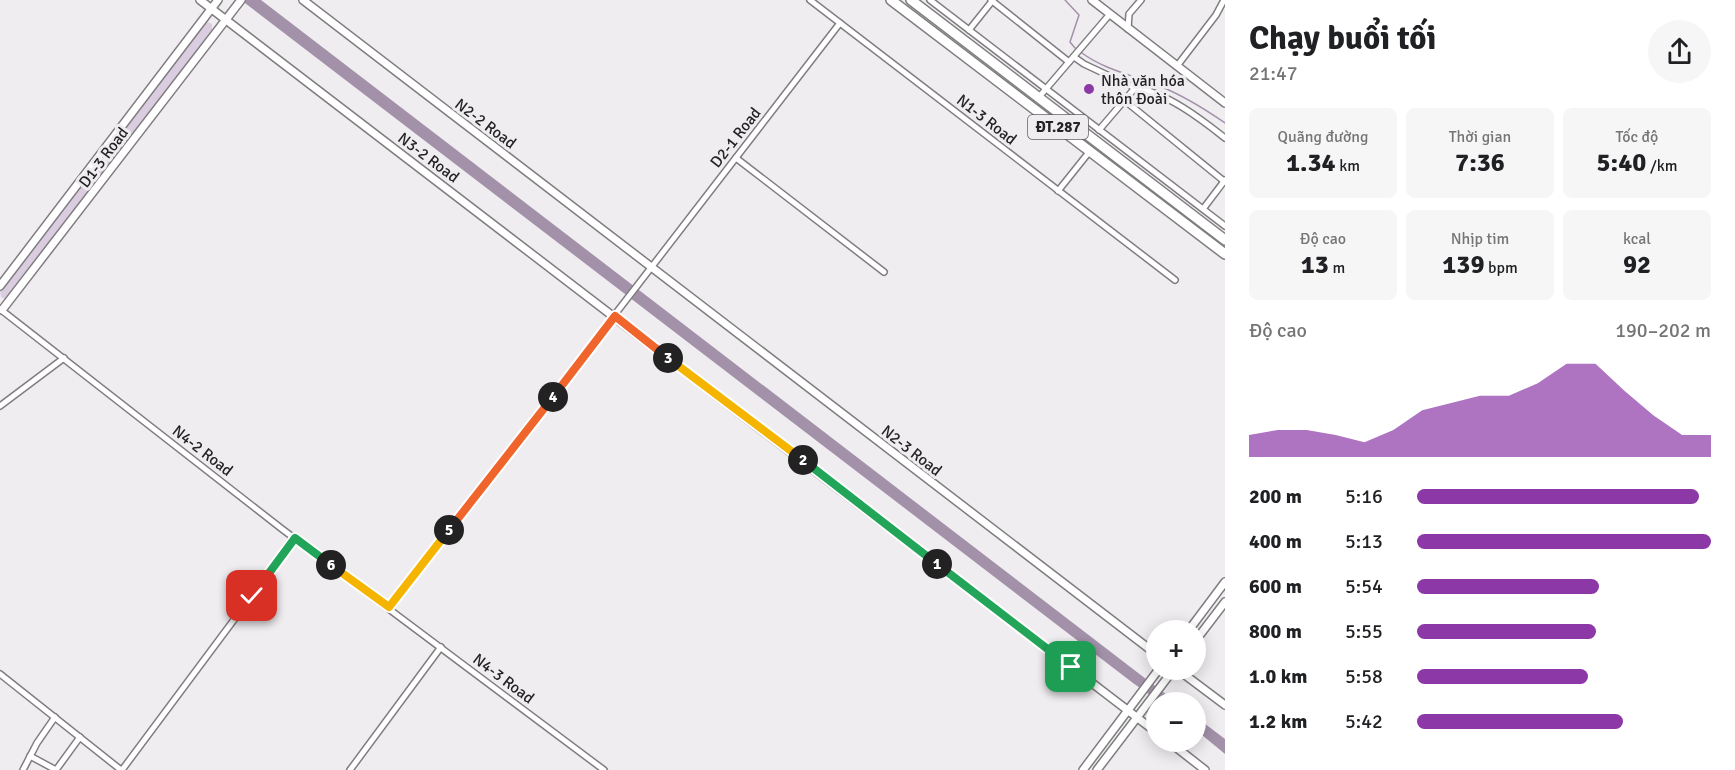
<!DOCTYPE html>
<html lang="vi">
<meta charset="utf-8">
<style>
:root{--surface:#fff;--page:#f6f6f6;--text:#202124;--muted:#757577;--accent:#8c38a7}
body{margin:0;font-family:Signika,sans-serif;background:var(--page);color:var(--text);height:100vh;display:flex;flex-direction:column;font-size:22px;white-space:nowrap}
*{box-sizing:border-box;margin:0}
p{font-size:20px;color:var(--muted)}
.icon{flex:none;width:33px;height:33px;fill:none;stroke:currentColor;stroke-width:2;stroke-linecap:round;stroke-linejoin:round}
.map{position:relative;flex:1;overflow:hidden}
.sheet{display:flex;flex-direction:column;background:var(--surface);width:510px}
.sheet>*{flex:none}
.controls{position:absolute;left:1146px;top:620px;display:grid;gap:12px}
.controls a{display:grid;place-items:center;width:60px;height:60px;border-radius:50%;background:var(--surface);box-shadow:0 3px 15px #0003;font-size:30px}
.pin{position:absolute;display:grid;place-items:center;width:51px;height:51px;color:#fff;margin:-26px;border-radius:12px;box-shadow:0 3px 9px #0006}
.km{position:absolute;width:30px;height:30px;margin:-15px;border-radius:50%;background:#222;color:#fff;font-size:16px;line-height:30px;text-align:center}
.round{display:grid;place-items:center;flex:none;width:63px;height:63px;border-radius:32px;background:var(--page)}
.headline{display:flex;align-items:center;justify-content:space-between;height:102px;padding:0 24px}
h1{font-size:33px;font-weight:800;line-height:45px}
.figures{display:grid;grid-template-columns:repeat(3,1fr);gap:9px;height:102px;padding:6px 24px}
.figures div{display:grid;align-content:center;border-radius:9px;background:var(--page);text-align:center}
.figures b{font-size:26px;font-weight:800}
.figures small{font-size:16px;font-weight:400}
.figures p{font-size:16px}
.chart{height:168px;padding:12px 24px}
.chart p{display:flex;justify-content:space-between}
.chart svg{width:100%;height:108px;margin-top:6px;fill:var(--accent);opacity:.7}
ul{padding:0 24px;list-style:none;font-size:20px}
li{display:grid;grid-template-columns:96px 72px 1fr;align-items:center;height:45px}
li i{height:15px;border-radius:8px;background:var(--accent)}
main{display:flex;flex:1;min-height:0}
.map>svg:first-child{display:block}
.green{fill:#dacddf}
.water{fill:#a391a9}
.lines{fill:none;stroke-linecap:round;stroke-linejoin:round}
.stream{stroke:#a391a9;stroke-width:1.5}
.minor-casing{stroke:#807d81;stroke-width:8}
.tertiary-casing{stroke:#807d81;stroke-width:10}
.primary-casing{stroke:#807d81;stroke-width:12}
.minor{stroke:#fff;stroke-width:5}
.tertiary{stroke:#fff;stroke-width:7}
.primary{stroke:#fff;stroke-width:9}
.split-1-casing{stroke:#fff;stroke-width:12}
.split-2-casing{stroke:#fff;stroke-width:12}
.split-3-casing{stroke:#fff;stroke-width:12}
.split-4-casing{stroke:#fff;stroke-width:12}
.split-5-casing{stroke:#fff;stroke-width:12}
.split-6-casing{stroke:#fff;stroke-width:12}
.split-7-casing{stroke:#fff;stroke-width:12}
.split-1{stroke:#22a559;stroke-width:8}
.split-2{stroke:#22a559;stroke-width:8}
.split-3{stroke:#f5b400;stroke-width:8}
.split-4{stroke:#f0652b;stroke-width:8}
.split-5{stroke:#f0652b;stroke-width:8}
.split-6{stroke:#f5b400;stroke-width:8}
.split-7{stroke:#22a559;stroke-width:8}
.poi-dot{fill:#8c38a7;stroke:#f0edf1;stroke-width:2}
.labels{text-anchor:middle;stroke-width:6;stroke-linejoin:round;paint-order:stroke}
.shield{fill:#f0edf1;stroke:#616062;stroke-width:1.5}
.shield-label{font-size:15px;font-weight:bold;fill:#242324}
.poi-label{font-size:16px;fill:#242324;stroke:#f0edf1;text-anchor:start}
.street-label{font-size:16px;fill:#242324;stroke:#f0edf1}
</style>
<main>
<div class="map">
<svg width="1225" height="770" viewBox="0 0 1225 770">
<rect width="100%" height="100%" fill="#f0edf1"/>
<!-- green -->
<polygon class="green" points="208,22 212,24 212,30 8,297 5,299 1,297 0,291 205,24"/>
<!-- water -->
<g class="water">
<polygon points="241,0 261,0 1176,702 1160,702 1133,683"/>
<polygon points="1196,717 1225,739 1225,754 1196,730"/>
</g>
<g class="lines">
<!-- stream -->
<g class="stream">
<polyline points="1065,0 1079,15 1070,42 1075,48"/>
<path d="M1082,53C1102,68 1128,74 1151,83C1178,92 1202,107 1225,123"/>
</g>
<!-- minor casing -->
<g class="minor-casing">
<g id="minor">
<polyline points="810,0 1175,280"/>
<polyline points="930,0 1225,226"/>
<polyline points="991,0 1069,62"/>
<polyline points="1128,29 1129,14 1141,0"/>
<polyline points="969,30 993,0"/>
<polyline points="1074,57 1084,64 1135,88"/>
<polyline points="1177,66 1216,15 1224,0"/>
<polyline points="1039,97 1110,14"/>
<polyline points="1124,100 1225,182"/>
<path d="M1099,130L1135,88C1166,92 1201,119 1225,138"/>
<polyline points="736,158 884,272"/>
<polyline points="1058,191 1090,151"/>
<polyline points="1203,209 1225,180"/>
<polyline points="0,309 282,529 604,770"/>
<polyline points="0,406 64,358"/>
<polyline points="389,607 840,23"/>
<polyline points="0,674 121,770"/>
<polyline points="30,756 56,770"/>
<polyline points="23,770 37,743 55,717"/>
<polyline points="56,770 80,737"/>
<polyline points="122,770 295,538"/>
<polyline points="350,770 441,647"/>
</g>
</g>
<!-- tertiary casing -->
<g class="tertiary-casing">
<g id="tertiary">
<polyline points="200,0 1156,732"/>
<polyline points="303,0 1156,654"/>
<polyline points="1092,0 1225,103"/>
<polyline points="0,286 218,0"/>
<polyline points="2,310 241,0"/>
<polyline points="1189,630 1225,582"/>
<polyline points="1196,640 1225,602"/>
<polyline points="1177,669 1225,705"/>
<polyline points="1168,741 1205,770"/>
<polyline points="1083,770 1159,669"/>
<polyline points="1097,770 1174,669"/>
</g>
</g>
<!-- primary casing -->
<g class="primary-casing">
<g id="primary">
<polyline points="891,0 1225,254"/>
<polyline points="911,0 1225,240"/>
</g>
</g>
<!-- minor -->
<use href="#minor" class="minor"/>
<!-- tertiary -->
<use href="#tertiary" class="tertiary"/>
<!-- primary -->
<use href="#primary" class="primary"/>
</g>
<g class="lines">
<!-- split-1 casing -->
<g class="split-1-casing">
<polyline id="split-1" points="937,564 1071,667"/>
</g>
<!-- split-2 casing -->
<g class="split-2-casing">
<polyline id="split-2" points="803,460 937,564"/>
</g>
<!-- split-3 casing -->
<g class="split-3-casing">
<polyline id="split-3" points="668,358 803,460"/>
</g>
<!-- split-4 casing -->
<g class="split-4-casing">
<polyline id="split-4" points="553,397 615,316 668,358"/>
</g>
<!-- split-5 casing -->
<g class="split-5-casing">
<polyline id="split-5" points="449,530 553,397"/>
</g>
<!-- split-6 casing -->
<g class="split-6-casing">
<polyline id="split-6" points="331,565 389,607 449,530"/>
</g>
<!-- split-7 casing -->
<g class="split-7-casing">
<polyline id="split-7" points="252,596 295,538 331,565"/>
</g>
<!-- split-1 -->
<use href="#split-1" class="split-1"/>
<!-- split-2 -->
<use href="#split-2" class="split-2"/>
<!-- split-3 -->
<use href="#split-3" class="split-3"/>
<!-- split-4 -->
<use href="#split-4" class="split-4"/>
<!-- split-5 -->
<use href="#split-5" class="split-5"/>
<!-- split-6 -->
<use href="#split-6" class="split-6"/>
<!-- split-7 -->
<use href="#split-7" class="split-7"/>
</g>
<!-- markers -->
<circle class="poi-dot" cx="1089" cy="89" r="6"/>
<g class="labels">
<!-- shield labels -->
<rect class="shield" x="1028" y="115" width="60" height="24" rx="4.5"/>
<g class="shield-label">
<text x="1058" y="132">ĐT.287</text>
</g>
<!-- poi labels -->
<g class="poi-label">
<text x="1101" y="86">Nhà văn hóa<tspan x="1101" dy="18">thôn Đoài</tspan></text>
</g>
<!-- street labels -->
<g class="street-label">
<text transform="translate(987 119) rotate(38)" y="6">N1-3 Road</text>
<text transform="translate(486 123) rotate(37)" y="6">N2-2 Road</text>
<text transform="translate(735 137) rotate(-52)" y="6">D2-1 Road</text>
<text transform="translate(103 157) rotate(-53)" y="6">D1-3 Road</text>
<text transform="translate(429 157) rotate(37)" y="6">N3-2 Road</text>
<text transform="translate(203 450) rotate(38)" y="6">N4-2 Road</text>
<text transform="translate(912 450) rotate(38)" y="6">N2-3 Road</text>
<text transform="translate(504 678) rotate(37)" y="6">N4-3 Road</text>
</g>
</g>
</svg>
<div class="controls">
<a>+</a>
<a>−</a>
</div>
<div class="pin" style="left:1071px;top:667px;background:#1e9e55"><svg class="icon" aria-label="arrive" viewBox="0 0 24 24"><path d="M6 21V4h12l-3 4 3 4H6"/></svg></div>
<div class="pin" style="left:252px;top:596px;background:#d93025"><svg class="icon" aria-label="check" viewBox="0 0 24 24"><path d="M5 12l5 5 9-10"/></svg></div>
<b class="km" style="left:937px;top:564px">1</b>
<b class="km" style="left:803px;top:460px">2</b>
<b class="km" style="left:668px;top:358px">3</b>
<b class="km" style="left:553px;top:397px">4</b>
<b class="km" style="left:449px;top:530px">5</b>
<b class="km" style="left:331px;top:565px">6</b>
</div>
<section class="sheet">
<div class="headline"><div><h1>Chạy buổi tối</h1><p>21:47</p></div><a class="round"><svg class="icon" aria-label="share" viewBox="0 0 24 24"><path d="M12 15V3M7 8l5-5 5 5M5 13v7h14v-7"/></svg></a></div>
<div class="figures">
<div><p>Quãng đường</p><b>1.34<small> km</small></b></div>
<div><p>Thời gian</p><b>7:36</b></div>
<div><p>Tốc độ</p><b>5:40<small> /km</small></b></div>
</div>
<div class="figures">
<div><p>Độ cao</p><b>13<small> m</small></b></div>
<div><p>Nhịp tim</p><b>139<small> bpm</small></b></div>
<div><p>kcal</p><b>92</b></div>
</div>
<div class="chart"><p><span>Độ cao</span>190–202 m</p>
<svg viewBox="0 0 160 44" preserveAspectRatio="none"><path d="M0 44V35L10 33L20 33L30 35L40 38L50 33L60 25L70 22L80 19L90 19L100 14L110 6L120 6L130 17L140 27L150 35L160 35V44z"/></svg>
</div>
<ul>
<li><b>200 m</b>5:16<i style="width:96%"></i></li>
<li><b>400 m</b>5:13<i style="width:100%"></i></li>
<li><b>600 m</b>5:54<i style="width:62%"></i></li>
<li><b>800 m</b>5:55<i style="width:61%"></i></li>
<li><b>1.0 km</b>5:58<i style="width:58%"></i></li>
<li><b>1.2 km</b>5:42<i style="width:70%"></i></li>
</ul>
</section>
</main>
